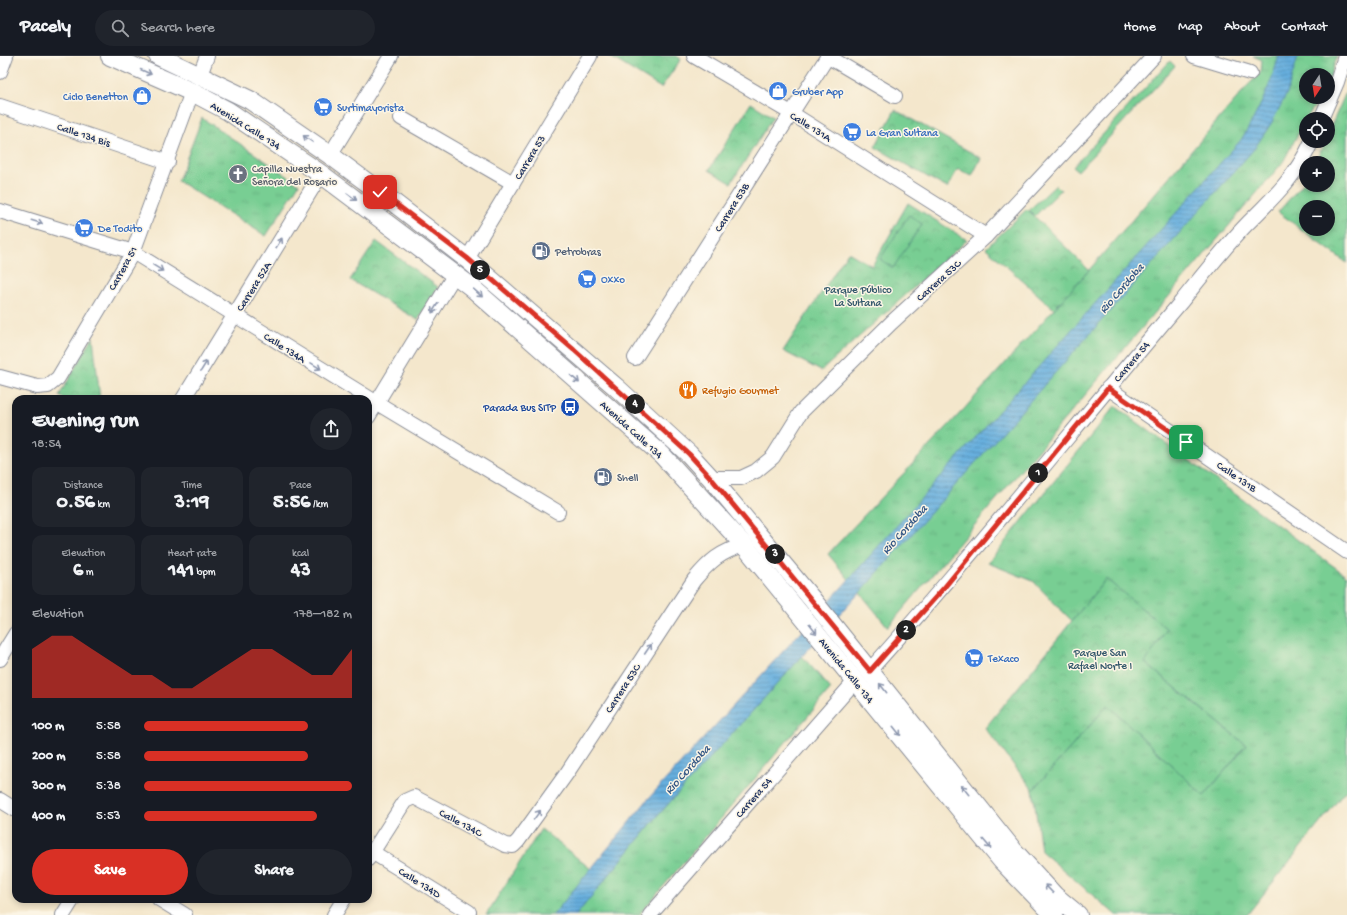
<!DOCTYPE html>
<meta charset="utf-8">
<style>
:root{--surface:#171b24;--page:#20242c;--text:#f1f3f6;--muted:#9ea1a6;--line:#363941;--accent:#d93025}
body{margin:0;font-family:"Gochi Hand",sans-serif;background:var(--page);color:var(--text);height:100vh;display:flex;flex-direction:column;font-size:15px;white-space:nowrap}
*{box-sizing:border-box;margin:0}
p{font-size:13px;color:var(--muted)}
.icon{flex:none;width:22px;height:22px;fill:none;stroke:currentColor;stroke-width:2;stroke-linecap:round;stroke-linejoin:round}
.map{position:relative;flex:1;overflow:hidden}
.side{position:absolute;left:12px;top:339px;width:360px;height:508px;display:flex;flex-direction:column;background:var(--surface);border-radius:12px;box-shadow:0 2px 6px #0003}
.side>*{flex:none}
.needle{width:26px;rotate:192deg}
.fabs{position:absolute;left:1299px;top:12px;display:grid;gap:8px}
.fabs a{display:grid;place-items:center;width:36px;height:36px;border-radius:50%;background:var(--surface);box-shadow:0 2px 6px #0003;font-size:20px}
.pin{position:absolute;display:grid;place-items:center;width:34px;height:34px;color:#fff;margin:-17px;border-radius:8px;box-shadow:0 2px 6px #0006}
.km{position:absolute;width:20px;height:20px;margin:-10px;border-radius:50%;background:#222;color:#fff;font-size:11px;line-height:20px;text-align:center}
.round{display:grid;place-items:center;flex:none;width:42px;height:42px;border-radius:21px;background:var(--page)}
.overview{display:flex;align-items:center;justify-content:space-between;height:68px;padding:0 20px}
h1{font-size:22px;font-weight:800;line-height:30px}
.stats{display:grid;grid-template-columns:repeat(3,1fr);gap:6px;height:68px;padding:4px 20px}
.stats div{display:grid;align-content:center;border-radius:10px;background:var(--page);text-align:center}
.stats b{font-size:20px;font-weight:800}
.stats small{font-size:11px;font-weight:400}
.stats p{font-size:11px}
.chart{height:112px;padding:8px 20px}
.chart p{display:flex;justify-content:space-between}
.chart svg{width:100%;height:72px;margin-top:4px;fill:var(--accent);opacity:.7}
.primary-button{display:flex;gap:8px;margin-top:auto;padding:8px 20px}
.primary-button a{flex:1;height:46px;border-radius:24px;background:var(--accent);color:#fff;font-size:16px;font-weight:800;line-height:46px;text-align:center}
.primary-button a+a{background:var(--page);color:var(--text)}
ul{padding:0 20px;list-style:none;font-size:13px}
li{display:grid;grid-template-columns:64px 48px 1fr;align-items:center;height:30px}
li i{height:10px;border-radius:5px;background:var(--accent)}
header{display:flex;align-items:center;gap:24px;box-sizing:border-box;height:56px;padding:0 20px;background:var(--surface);border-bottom:1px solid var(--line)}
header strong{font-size:19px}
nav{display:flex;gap:22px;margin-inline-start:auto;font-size:14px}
.search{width:280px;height:36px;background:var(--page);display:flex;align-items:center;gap:10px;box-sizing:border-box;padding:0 14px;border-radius:22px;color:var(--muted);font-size:15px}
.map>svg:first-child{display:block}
.grass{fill:url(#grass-tufts);stroke:#4a7e78}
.park{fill:url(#park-crowns);stroke:#4a7e78;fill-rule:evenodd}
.garden{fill:#78ce93;stroke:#4a7e78}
.water{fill:url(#water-rules);stroke:#406f9e}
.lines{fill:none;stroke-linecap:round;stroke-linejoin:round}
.minor-casing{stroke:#888b95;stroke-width:16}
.major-casing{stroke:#888b95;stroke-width:20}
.minor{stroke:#fff;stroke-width:14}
.major{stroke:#fff;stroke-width:18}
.oneway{stroke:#8d97ae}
.route-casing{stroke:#fff;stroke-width:8}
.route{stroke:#d93025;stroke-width:5}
.labels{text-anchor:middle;stroke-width:3;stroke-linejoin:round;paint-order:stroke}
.shop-label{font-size:11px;fill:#366cbe;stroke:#fcf5e5;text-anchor:start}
.street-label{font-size:11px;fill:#1b2f5e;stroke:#fcf5e5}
.worship-label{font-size:11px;fill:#5b616d;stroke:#fcf5e5;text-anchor:start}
.service-label{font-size:11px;fill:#4e5e75;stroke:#fcf5e5;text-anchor:start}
.park-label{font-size:11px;fill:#32576b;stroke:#fcf5e5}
.food-label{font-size:11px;fill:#c56008;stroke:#fcf5e5;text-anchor:start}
.transit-label{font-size:11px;fill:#164399;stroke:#fcf5e5;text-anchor:end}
.water-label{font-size:12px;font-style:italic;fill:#325584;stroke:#fcf5e5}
</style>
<header>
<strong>Pacely</strong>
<div class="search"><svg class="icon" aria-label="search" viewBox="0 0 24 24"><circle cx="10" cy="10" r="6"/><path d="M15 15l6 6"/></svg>Search here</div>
<nav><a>Home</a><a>Map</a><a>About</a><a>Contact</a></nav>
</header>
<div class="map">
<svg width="1347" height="859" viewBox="0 0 1347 859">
<defs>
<pattern id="grass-tufts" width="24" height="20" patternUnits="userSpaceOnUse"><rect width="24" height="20" fill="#78ce93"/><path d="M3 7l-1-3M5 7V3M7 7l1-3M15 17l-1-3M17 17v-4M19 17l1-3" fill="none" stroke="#67b181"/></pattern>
<pattern id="park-crowns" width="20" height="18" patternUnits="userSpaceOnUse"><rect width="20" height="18" fill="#78ce93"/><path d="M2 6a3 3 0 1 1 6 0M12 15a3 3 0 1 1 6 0" fill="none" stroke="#67b181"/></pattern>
<pattern id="water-rules" width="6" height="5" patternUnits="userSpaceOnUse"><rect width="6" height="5" fill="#66afde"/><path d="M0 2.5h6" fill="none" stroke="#538fb7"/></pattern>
</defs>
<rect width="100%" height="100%" fill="#fcf5e5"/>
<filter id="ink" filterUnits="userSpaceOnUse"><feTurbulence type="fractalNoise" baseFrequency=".025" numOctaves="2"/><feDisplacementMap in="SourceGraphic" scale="8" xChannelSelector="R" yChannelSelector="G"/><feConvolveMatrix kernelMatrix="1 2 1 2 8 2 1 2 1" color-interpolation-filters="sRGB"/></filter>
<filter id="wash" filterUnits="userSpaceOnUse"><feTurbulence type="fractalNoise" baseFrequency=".012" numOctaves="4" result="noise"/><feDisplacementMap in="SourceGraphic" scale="16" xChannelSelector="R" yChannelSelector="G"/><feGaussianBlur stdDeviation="0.9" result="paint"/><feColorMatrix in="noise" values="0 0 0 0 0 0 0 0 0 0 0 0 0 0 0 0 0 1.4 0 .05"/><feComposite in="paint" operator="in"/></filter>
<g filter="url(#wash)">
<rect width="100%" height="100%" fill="#f4e7cc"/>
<!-- grass -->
<g class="grass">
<polygon points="1253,0 1337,0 1328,28 1328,19 1306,19 1306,41 1321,41 1306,63 1283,106 888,571 828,498 965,352 1089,214 1249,28 1261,16 1262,4"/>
<polygon points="202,62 299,128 266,180 178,125"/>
<polygon points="1115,350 1347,520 1347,733 1247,859 1116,859 1041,795 1033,734 1108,649 1204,740 1246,689 1145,607 1106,523 1072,565 1033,525 988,507"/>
<polygon points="802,600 831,633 639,859 576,859 660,757"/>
<polygon points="541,773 591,813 553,859 486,859"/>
</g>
<!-- park -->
<g class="park">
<polygon points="609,0 676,0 681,3 661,32"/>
<path d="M1347,34V207L1278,156L1306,124V129H1328V107H1315L1325,85H1328V77ZM1306,151H1328V173H1306Z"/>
<polygon points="751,47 773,61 731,127 709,114"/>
<polygon points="895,54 981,102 972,120 958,113 947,132 875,91"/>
<polygon points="908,147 967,184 821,315 783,295 848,196 872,210"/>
<polygon points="1027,153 1089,214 1054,253 986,192"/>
<polygon points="376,185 438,231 418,264 350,224"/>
<polygon points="93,281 100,343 65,343 59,340"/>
<polygon points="1106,523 1167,573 1145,607 1246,689 1204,740 1108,649 1033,734 985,672"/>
</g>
<!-- garden -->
<g class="garden">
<polygon points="1170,5 1175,10 1078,115 1073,111"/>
<polygon points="1056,129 1061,134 1035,160 1029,154"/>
<polygon points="909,159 922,168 893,212 880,203"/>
</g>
<!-- water -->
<path class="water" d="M1279,0H1298L1287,37L1272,66L1254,93L863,533L660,757L576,859H553L649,742L852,520L1241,84C1258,57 1270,31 1279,0Z"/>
</g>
<g filter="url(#ink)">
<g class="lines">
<!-- minor casing -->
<g class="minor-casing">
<g id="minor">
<polyline points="694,0 791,57 986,180"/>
<polyline points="827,0 895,40"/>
<polyline points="1194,0 1250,17"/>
<polyline points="0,16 6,0"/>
<polyline points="200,19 207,0"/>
<polyline points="0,50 168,106"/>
<polyline points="401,62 513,127"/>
<polyline points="1321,63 1337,26 1345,0"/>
<polyline points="330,99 391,0"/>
<polyline points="0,155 133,196 377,347 558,456"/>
<polyline points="467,203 590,0"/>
<polyline points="635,302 828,0"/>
<polyline points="0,321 37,331 48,330 58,322 133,196 192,36"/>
<polyline points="1108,332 1347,496"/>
<polyline points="183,343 321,118"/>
<polyline points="368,361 455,218"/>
<polyline points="711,422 741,422 756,415 773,401 801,356 891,267 986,180 1154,0"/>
<polyline points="0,603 16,577"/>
<path d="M869,615C977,495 1077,368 1181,246C1202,220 1223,193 1246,169C1273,142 1296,121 1312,85"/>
<polyline points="0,744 16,754"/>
<polyline points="372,796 469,856"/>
<path d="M368,803L405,745L414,741L505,789L513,790L518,785L567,717L694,524C710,505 720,496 744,489"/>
<polyline points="159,843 185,859"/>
<polyline points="63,859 73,843"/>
<polyline points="334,859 344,843"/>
<polyline points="650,859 856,624"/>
</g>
</g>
<!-- major casing -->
<g class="major-casing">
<g id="major">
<polyline points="110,0 192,36 228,55 321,118 470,230 662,399 744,489 1002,805 1054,859"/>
<polyline points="158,0 250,44 330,99 380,136 467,203 616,331 689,398 711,422 811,542 1013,794 1055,840 1078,859"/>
</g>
</g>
<!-- minor -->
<use href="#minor" class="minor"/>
<!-- major -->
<use href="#major" class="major"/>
</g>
<!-- one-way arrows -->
<defs><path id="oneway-shaft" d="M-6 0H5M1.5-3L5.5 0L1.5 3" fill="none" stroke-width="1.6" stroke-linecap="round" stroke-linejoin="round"/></defs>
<g class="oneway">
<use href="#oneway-shaft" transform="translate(146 16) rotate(24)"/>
<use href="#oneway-shaft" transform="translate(308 83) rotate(-145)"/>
<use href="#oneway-shaft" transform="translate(352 141) rotate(37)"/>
<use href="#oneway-shaft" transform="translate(37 166) rotate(17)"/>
<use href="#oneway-shaft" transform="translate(279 187) rotate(-58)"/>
<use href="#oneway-shaft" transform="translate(158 212) rotate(32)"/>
<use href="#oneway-shaft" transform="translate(478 237) rotate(41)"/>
<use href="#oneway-shaft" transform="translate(435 252) rotate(122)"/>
<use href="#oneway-shaft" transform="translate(204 310) rotate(-58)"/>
<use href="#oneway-shaft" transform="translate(316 310) rotate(32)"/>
<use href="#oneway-shaft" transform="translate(575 323) rotate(41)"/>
<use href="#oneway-shaft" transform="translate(813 573) rotate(51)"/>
<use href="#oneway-shaft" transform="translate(648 593) rotate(-56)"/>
<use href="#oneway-shaft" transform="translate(883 632) rotate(-128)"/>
<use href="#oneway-shaft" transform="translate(897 675) rotate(51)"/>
<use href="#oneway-shaft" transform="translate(965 734) rotate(-129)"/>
<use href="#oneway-shaft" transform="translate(537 759) rotate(-54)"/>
<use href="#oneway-shaft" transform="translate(987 788) rotate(50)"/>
<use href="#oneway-shaft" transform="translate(1049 833) rotate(-134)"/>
</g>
</g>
<g class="lines" filter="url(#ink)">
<!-- route casing -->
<g class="route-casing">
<polyline id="route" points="380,136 467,202 574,294 689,398 711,422 870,615 943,533 1108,332 1186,386"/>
</g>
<!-- route -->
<use href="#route" class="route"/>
</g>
<!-- icons -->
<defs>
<g id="shop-disc" transform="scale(1)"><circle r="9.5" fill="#3f7fe0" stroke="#fcf5e5"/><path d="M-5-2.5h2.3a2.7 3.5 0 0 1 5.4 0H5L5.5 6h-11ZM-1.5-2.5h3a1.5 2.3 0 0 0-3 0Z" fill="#fff"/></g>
<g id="supermarket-disc" transform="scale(1)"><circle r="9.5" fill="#3f7fe0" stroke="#fcf5e5"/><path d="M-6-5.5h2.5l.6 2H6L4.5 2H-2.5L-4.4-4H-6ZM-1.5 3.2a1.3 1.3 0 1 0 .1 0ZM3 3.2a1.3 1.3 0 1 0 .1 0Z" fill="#fff"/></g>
<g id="church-disc" transform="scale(1)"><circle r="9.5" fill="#6b7280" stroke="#fcf5e5"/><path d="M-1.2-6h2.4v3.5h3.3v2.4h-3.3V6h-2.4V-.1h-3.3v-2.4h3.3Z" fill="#fff"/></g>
<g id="fuel-disc" transform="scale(1)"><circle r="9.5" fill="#5c6f8a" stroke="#fcf5e5"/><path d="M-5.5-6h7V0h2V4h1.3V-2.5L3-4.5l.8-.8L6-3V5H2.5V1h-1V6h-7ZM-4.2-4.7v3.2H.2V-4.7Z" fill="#fff"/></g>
<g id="restaurant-disc" transform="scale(1)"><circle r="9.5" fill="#e8710a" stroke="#fcf5e5"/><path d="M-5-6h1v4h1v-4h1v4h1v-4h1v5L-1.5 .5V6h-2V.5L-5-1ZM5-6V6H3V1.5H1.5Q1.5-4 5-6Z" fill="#fff"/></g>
<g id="bus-disc" transform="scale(1)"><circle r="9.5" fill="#1a4fb4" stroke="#fcf5e5"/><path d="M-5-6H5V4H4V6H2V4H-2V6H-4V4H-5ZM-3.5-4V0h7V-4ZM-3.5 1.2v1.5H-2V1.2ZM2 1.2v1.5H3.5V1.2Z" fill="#fff"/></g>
</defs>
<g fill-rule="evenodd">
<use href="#shop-disc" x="778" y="35"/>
<use href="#shop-disc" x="142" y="40"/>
<use href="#supermarket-disc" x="323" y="51"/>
<use href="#supermarket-disc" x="852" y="76"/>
<use href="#church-disc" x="238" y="118"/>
<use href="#supermarket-disc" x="84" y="172"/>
<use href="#fuel-disc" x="541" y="195"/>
<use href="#supermarket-disc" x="587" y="223"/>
<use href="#restaurant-disc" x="688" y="334"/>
<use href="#bus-disc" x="570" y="351"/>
<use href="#fuel-disc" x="603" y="421"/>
<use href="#supermarket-disc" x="974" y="602"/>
</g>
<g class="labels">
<!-- shop labels -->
<g class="shop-label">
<text x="792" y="39">Gruber App</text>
<text x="128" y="44" text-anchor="end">Ciclo Benetton</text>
<text x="337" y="55">Surtimayorista</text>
<text x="866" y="80">La Gran Sultana</text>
<text x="98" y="176">De Todito</text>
<text x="601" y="227">Oxxo</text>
<text x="988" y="606">Texaco</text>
</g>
<!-- street labels -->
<g class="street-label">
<text transform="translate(246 69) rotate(32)" y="4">Avenida Calle 134</text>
<text transform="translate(811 70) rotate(32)" y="4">Calle 131A</text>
<text transform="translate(84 78) rotate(18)" y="4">Calle 134 Bis</text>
<text transform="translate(529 101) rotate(-59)" y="4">Carrera 53</text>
<text transform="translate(731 151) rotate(-58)" y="4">Carrera 53B</text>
<text transform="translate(122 212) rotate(-61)" y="4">Carrera 51</text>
<text transform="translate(938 224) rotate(-42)" y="4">Carrera 53C</text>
<text transform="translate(253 230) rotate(-58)" y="4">Carrera 52A</text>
<text transform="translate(285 291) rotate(32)" y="4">Calle 134A</text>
<text transform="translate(1131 305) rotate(-50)" y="4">Carrera 54</text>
<text transform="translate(632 373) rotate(42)" y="4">Avenida Calle 134</text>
<text transform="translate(1237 420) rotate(34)" y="4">Calle 131B</text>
<text transform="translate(847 614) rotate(51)" y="4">Avenida Calle 134</text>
<text transform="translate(622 632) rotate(-57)" y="4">Carrera 53C</text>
<text transform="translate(753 741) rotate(-49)" y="4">Carrera 54</text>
<text transform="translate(461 766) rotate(28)" y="4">Calle 134C</text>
<text transform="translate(420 826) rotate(32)" y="4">Calle 134D</text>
</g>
<!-- worship labels -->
<g class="worship-label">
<text x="252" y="116">Capilla Nuestra<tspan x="252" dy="13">Señora del Rosario</tspan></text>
</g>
<!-- service labels -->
<g class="service-label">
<text x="555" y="199">Petrobras</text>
<text x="617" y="425">Shell</text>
</g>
<!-- park labels -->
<g class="park-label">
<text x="858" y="237">Parque Público<tspan x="858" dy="13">La Sultana</tspan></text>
<text x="1100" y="600">Parque San<tspan x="1100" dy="13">Rafael Norte I</tspan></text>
</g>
<!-- food labels -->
<g class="food-label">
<text x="702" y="338">Refugio Gourmet</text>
</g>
<!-- transit labels -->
<g class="transit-label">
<text x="556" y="355">Parada Bus SITP</text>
</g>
<!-- water labels -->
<g class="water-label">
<text transform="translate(1121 232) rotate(-49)" y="4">Rio Cordoba</text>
<text transform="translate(904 473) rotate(-48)" y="4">Rio Cordoba</text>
<text transform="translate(687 713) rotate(-48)" y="4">Rio Cordoba</text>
</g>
</g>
</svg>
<div class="fabs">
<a><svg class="needle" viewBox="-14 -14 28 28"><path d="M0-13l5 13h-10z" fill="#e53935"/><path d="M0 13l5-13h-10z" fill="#9ea1a6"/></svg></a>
<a><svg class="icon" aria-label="locate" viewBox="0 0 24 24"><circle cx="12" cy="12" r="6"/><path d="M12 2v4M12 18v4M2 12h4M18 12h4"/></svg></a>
<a>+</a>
<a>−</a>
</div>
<div class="pin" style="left:1186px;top:386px;background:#1e9e55"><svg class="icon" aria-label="arrive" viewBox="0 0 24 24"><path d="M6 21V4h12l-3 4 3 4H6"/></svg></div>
<div class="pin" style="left:380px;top:136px;background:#d93025"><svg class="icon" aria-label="check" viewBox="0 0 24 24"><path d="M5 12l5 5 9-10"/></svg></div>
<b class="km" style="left:1038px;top:417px">1</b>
<b class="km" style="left:906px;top:574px">2</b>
<b class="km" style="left:775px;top:498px">3</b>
<b class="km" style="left:635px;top:348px">4</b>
<b class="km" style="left:480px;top:214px">5</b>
<section class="side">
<div class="overview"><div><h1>Evening run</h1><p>18:54</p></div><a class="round"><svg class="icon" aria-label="share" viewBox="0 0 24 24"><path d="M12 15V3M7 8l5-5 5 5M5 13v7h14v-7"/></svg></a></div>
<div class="stats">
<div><p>Distance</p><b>0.56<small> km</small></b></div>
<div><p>Time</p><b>3:19</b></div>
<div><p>Pace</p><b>5:56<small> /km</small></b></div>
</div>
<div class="stats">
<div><p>Elevation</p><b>6<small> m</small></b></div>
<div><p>Heart rate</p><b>141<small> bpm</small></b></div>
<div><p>kcal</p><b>43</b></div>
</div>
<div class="chart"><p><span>Elevation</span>178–182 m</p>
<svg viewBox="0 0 160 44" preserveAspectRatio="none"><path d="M0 44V14L10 6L20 6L30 14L40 22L50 30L60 30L70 38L80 38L90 30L100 22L110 14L120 14L130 22L140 30L150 30L160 14V44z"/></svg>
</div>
<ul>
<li><b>100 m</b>5:58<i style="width:79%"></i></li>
<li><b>200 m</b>5:58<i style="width:79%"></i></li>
<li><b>300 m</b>5:38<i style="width:100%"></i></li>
<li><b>400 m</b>5:53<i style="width:83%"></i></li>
</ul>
<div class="primary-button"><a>Save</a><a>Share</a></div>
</section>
</div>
